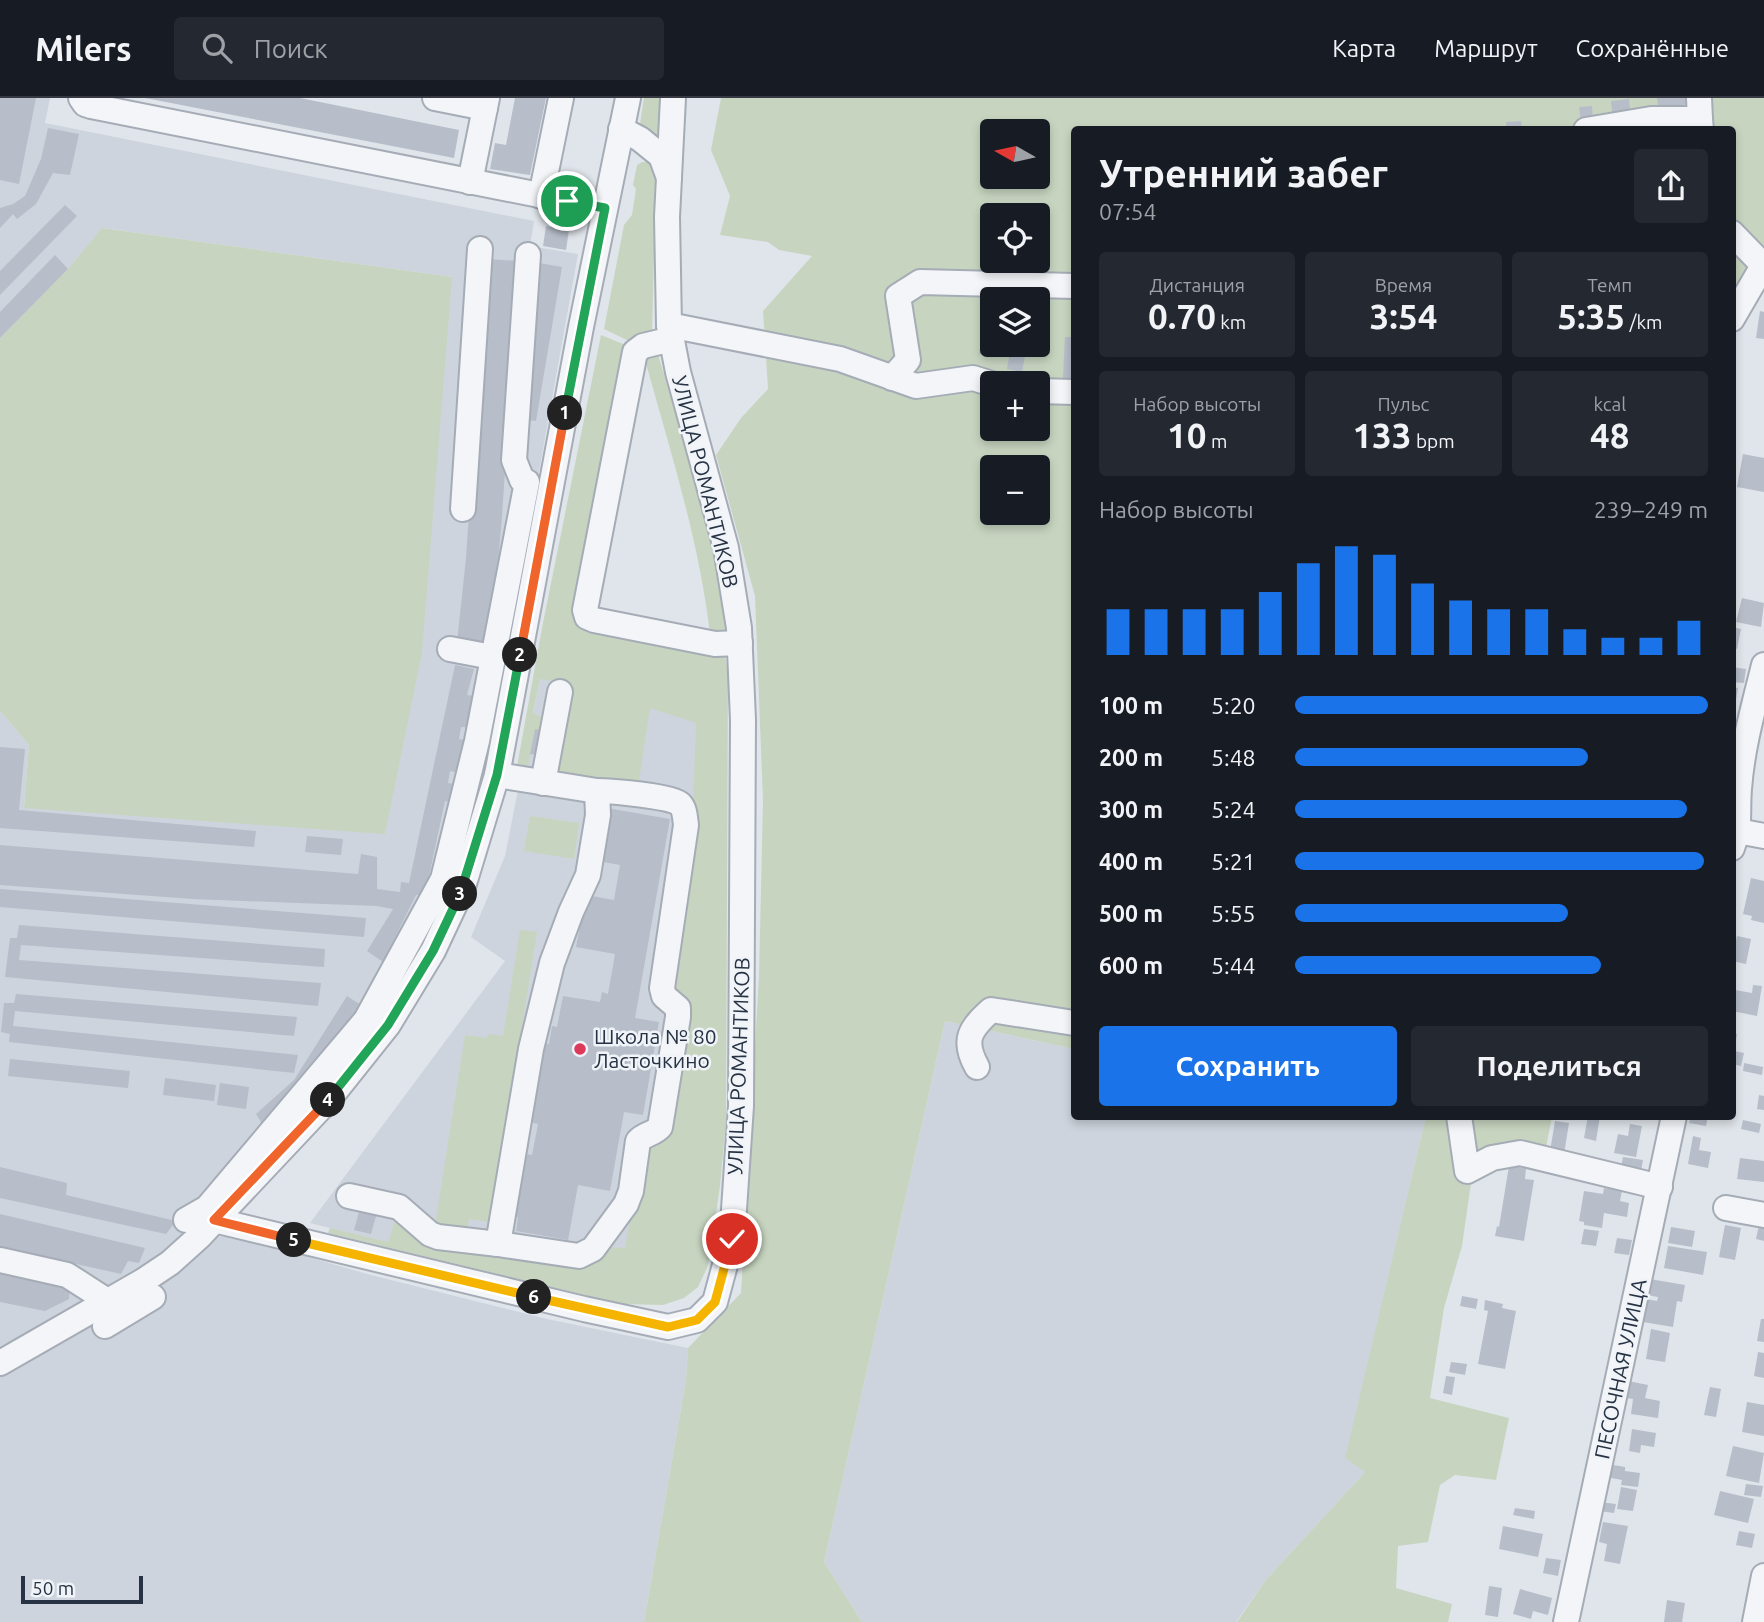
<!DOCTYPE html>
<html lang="ru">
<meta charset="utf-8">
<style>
:root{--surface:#171b24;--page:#242831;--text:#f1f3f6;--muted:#9ea1a6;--line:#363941;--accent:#1a73e8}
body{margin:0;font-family:Ubuntu,sans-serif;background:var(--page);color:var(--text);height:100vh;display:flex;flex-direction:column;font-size:26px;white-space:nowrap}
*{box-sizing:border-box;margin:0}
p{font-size:23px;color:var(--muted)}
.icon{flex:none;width:38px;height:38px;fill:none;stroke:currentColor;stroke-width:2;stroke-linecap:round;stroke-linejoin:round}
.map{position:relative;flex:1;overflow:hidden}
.drawer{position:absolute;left:1071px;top:28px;width:665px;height:994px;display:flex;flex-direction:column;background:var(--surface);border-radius:7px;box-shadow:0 4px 10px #0003}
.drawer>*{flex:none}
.needle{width:46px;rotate:279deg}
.fabs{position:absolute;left:980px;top:21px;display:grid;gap:14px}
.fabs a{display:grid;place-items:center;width:70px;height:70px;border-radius:7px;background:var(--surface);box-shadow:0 4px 10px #0003;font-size:35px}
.scale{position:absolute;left:21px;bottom:18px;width:122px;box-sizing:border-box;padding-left:7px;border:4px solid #273344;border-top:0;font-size:19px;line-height:24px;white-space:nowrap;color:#273344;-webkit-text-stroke:5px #f0f4f8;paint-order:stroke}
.pin{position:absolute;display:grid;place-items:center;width:60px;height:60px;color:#fff;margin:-30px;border:4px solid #fff;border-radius:50%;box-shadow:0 2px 7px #0007}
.km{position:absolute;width:35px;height:35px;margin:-18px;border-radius:50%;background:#222;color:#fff;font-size:19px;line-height:35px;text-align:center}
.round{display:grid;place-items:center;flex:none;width:74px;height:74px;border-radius:7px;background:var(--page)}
.head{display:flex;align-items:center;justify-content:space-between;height:119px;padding:0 28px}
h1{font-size:38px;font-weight:700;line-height:52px}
.figures{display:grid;grid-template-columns:repeat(3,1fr);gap:10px;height:119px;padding:7px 28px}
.figures div{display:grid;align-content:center;border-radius:7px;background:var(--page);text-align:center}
.figures b{font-size:35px;font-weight:700}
.figures small{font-size:19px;font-weight:400}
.figures p{font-size:19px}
.chart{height:196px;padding:14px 28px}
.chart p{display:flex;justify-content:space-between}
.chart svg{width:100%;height:126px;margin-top:7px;stroke:var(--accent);stroke-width:6}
.cta{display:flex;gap:14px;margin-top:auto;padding:14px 28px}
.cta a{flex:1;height:80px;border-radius:7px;background:var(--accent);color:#fff;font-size:28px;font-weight:700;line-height:80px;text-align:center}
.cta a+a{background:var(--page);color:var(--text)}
ul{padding:0 28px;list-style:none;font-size:23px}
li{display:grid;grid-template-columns:112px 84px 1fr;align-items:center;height:52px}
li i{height:18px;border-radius:9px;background:var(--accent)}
header{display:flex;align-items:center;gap:42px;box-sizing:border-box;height:98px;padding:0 35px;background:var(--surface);border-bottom:2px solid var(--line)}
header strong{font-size:33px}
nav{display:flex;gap:38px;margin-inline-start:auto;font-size:24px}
.search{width:490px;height:63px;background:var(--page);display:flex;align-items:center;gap:18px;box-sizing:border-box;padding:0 24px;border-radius:7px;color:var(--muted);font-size:26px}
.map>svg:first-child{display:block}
.built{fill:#ced4dd}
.green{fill:#c7d5c0;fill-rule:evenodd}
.building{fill:#b7bec9}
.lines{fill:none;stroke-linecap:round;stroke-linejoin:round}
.minor-casing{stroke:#a5acb6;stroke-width:28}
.minor{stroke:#f3f5f8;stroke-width:24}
.split-1-casing{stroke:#fff;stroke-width:14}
.split-2-casing{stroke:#fff;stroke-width:14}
.split-3-casing{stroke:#fff;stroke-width:14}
.split-4-casing{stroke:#fff;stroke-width:14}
.split-5-casing{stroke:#fff;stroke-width:14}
.split-6-casing{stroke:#fff;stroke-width:14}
.split-7-casing{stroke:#fff;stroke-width:14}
.split-1{stroke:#22a559;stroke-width:9}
.split-2{stroke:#f0652b;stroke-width:9}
.split-3{stroke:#22a559;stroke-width:9}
.split-4{stroke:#22a559;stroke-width:9}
.split-5{stroke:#f0652b;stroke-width:9}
.split-6{stroke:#f5b400;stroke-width:9}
.split-7{stroke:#f5b400;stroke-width:9}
.poi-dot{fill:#dc395b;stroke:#f0f4f8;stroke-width:2.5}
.labels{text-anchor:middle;stroke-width:5;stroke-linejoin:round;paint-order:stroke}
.street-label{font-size:21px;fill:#273344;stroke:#f0f4f8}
.poi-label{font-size:21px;fill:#273344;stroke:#f0f4f8;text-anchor:start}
</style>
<header>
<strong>Milers</strong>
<div class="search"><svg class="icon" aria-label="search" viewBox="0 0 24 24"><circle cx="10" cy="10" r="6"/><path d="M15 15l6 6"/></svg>Поиск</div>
<nav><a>Карта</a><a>Маршрут</a><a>Сохранённые</a></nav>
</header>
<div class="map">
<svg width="1764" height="1524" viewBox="0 0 1764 1524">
<rect width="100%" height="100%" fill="#e0e5eb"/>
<!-- built -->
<g class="built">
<polygon points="0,0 50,0 45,25 534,123 530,148 578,156 536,390 434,825 202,1117 149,1169 99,1199 0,1248 0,613 29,647 24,709 452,179 103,130 68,171 0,240"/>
<polygon points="549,535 722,566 701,1169 388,1145 310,1125 505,863 471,839 505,758"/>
<polygon points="945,923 1074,951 1074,1018 1426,1019 1346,1360 1365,1374 1265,1483 1236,1524 862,1524 824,1464"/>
<polygon points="232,1137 367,1176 547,1221 688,1250 686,1282 644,1524 0,1524 0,1276 208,1140"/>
</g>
<!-- green -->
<g class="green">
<polygon points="644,0 668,0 660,48 640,26"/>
<path d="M721,0H1764V158L1733,195L1732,32H1074V951L945,923L824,1464L862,1524H644L686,1282L688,1250L741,1195L759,878L763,702L755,498L716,357L741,320L768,291L763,213L812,158L779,152L768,144L720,137L730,98L711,52ZM992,33H1038V79H992ZM992,117H1038V163H992ZM992,201H1038V247H992ZM992,285H1038V331H992ZM992,369H1038V415H992Z"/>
<polygon points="642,64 647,64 653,68 656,78 652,236 631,244 604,231 624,127 632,117 636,91 633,87 637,67"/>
<polygon points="102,130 452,179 422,554 385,736 24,710 29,647 0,613 0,240 68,171"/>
<polygon points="601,237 628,248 578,510 725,557 728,576 726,1024 720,1088 710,1156 707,1170 698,1189 684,1200 663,1207 622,1206 328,1135 330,1130 388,1144 398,1115 427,1141 625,1150 642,1049 654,1042 666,1042 686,902 670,896 693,707 696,625 650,610 638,690 556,681 568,586 540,581 533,615 544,620 547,633 535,632 528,669 525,674 516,674 542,530"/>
<path d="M658,256L703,410L717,469L726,531L720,536H710C699,442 670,352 645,262L649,257Z"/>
<polygon points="530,718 579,725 574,761 524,753"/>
<polygon points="520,832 537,834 491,1124 469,1121 467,1132 435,1127 465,937 487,940 488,936 503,938"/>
<polygon points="1426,1019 1552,1019 1545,1054 1472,1078 1462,1148 1444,1210 1430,1300 1509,1320 1496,1382 1455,1377 1440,1387 1428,1444 1398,1448 1396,1490 1452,1506 1448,1524 1237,1524 1265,1483 1365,1374 1345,1360"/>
</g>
<!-- building -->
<g class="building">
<polygon points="0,0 36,0 19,86 0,82"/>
<polygon points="145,0 300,0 459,32 454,60"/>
<polygon points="515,0 546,0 530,77 490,71 495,45 506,47"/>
<polygon points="1657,0 1690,0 1690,6 1658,10"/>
<polygon points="1629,1 1631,20 1613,22 1611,3"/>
<polygon points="1592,8 1593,23 1581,25 1579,9"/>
<polygon points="1521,23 1522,32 1507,32 1506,24"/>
<polygon points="48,30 79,36 70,77 53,75 36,106 17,121 13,116 0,130 0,110 13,106 25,98 41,61"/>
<polygon points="65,107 77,118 0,197 0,173"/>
<polygon points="546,128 569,132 566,152 543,148"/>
<polygon points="55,157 68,171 0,240 0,214"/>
<polygon points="486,161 519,163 502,418 491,548 457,544 466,460"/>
<polygon points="539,165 562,169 536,323 520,321"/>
<polygon points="1760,213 1764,214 1764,241 1756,240"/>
<polygon points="1065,239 1074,239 1074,281 1063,280"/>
<polygon points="981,244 996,247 994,258 979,256"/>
<polygon points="1011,247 1027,247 1022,274 1007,271"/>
<polygon points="1743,356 1764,360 1764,394 1737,389"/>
<polygon points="1742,500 1764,505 1761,529 1736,524"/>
<polygon points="1732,529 1741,531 1737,551 1732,550"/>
<polygon points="455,567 474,571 467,597 480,599 473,630 461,629 459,641 471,643 462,676 450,673 448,685 459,687 457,705 445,703 425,797 416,797 383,864 367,853 393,811 376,808 193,801 0,787 0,747 358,776 361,756 377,759 377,791 400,794 401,784 409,785"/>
<polygon points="1732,569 1746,571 1744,585 1732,584"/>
<polygon points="1732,589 1738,590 1734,613 1732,613"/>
<polygon points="535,631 547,633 543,658 530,656"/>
<polygon points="0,649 25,651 19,712 256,733 254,749 0,730"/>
<polygon points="607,710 670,721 635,920 659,924 643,1017 624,1014 610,1093 578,1087 568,1142 516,1133 518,1119 509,1118 520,1055 532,1057 538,1026 530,1024 544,945 549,946 552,928 557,929 563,898 600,904 602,894 608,896 615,856 576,849 586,797 614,802 620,767 598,763"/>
<polygon points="307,738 343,741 341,757 305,754"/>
<polygon points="1751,780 1764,783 1764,825 1751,822 1752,818 1743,816"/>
<polygon points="0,791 366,820 364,839 0,809"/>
<polygon points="19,827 325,851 324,869 21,847 19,862 321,885 318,908 5,879 10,840 17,840"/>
<polygon points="1737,838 1751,841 1746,866 1732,863"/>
<polygon points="1753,887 1762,888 1757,918 1732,913 1735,892 1752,895"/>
<polygon points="16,896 297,919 294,938 15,913 13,928 298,957 294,975 9,944 10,936 1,934 4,905 14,905"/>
<polygon points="347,898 361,907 305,989 264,1029 256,1016 294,982"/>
<polygon points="1732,935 1737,936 1734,953 1744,955 1741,968 1732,966"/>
<polygon points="10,961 130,973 128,990 8,978"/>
<polygon points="1744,965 1763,969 1762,977 1743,973"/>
<polygon points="165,980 216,987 214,1003 163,997"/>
<polygon points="220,985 249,989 246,1011 217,1007"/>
<polygon points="1759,997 1764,998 1764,1012 1757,1011"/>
<polygon points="1588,1018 1600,1018 1596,1043 1584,1040"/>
<polygon points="1691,1018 1708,1018 1706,1028 1689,1025"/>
<polygon points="1743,1022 1761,1026 1759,1035 1741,1031"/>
<polygon points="1555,1023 1569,1025 1564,1056 1550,1053"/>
<polygon points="1630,1026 1642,1028 1636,1059 1614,1055 1618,1036 1628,1038"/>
<polygon points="1693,1038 1701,1040 1699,1052 1711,1054 1708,1070 1688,1066"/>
<polygon points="1623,1059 1643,1062 1641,1073 1621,1070"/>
<polygon points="1740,1060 1764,1063 1764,1084 1737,1081"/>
<polygon points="1509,1068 1526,1070 1525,1081 1534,1082 1524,1143 1495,1138 1497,1128 1499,1129"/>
<polygon points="0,1069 67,1085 66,1097 176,1123 166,1136 0,1100"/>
<polygon points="1604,1090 1622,1093 1620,1103 1629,1105 1627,1119 1604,1115 1602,1130 1584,1127 1584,1124 1579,1123 1584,1093 1603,1096"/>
<polygon points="359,1114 376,1118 371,1136 354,1132"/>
<polygon points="0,1116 145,1150 139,1165 128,1163 121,1176 0,1149"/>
<polygon points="1725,1127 1741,1130 1735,1162 1719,1159"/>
<polygon points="1759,1127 1764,1128 1764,1143 1756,1141"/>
<polygon points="1671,1129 1695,1133 1692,1149 1668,1145"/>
<polygon points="1584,1131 1599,1133 1596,1148 1581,1146"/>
<polygon points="1617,1140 1632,1142 1629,1157 1614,1155"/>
<polygon points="1668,1148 1707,1154 1703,1177 1664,1170"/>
<polygon points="0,1171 70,1186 69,1201 45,1213 0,1204"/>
<polygon points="1650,1181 1685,1187 1682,1204 1677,1203 1673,1229 1643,1224 1646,1201 1657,1203 1658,1199 1647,1197"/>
<polygon points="1462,1198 1478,1201 1476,1211 1460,1208"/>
<polygon points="1485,1202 1503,1206 1502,1210 1516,1213 1505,1271 1478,1266 1488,1213 1484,1212"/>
<polygon points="1761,1221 1764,1221 1764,1244 1757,1243"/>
<polygon points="1651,1231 1670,1235 1665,1264 1646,1261"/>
<polygon points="1758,1254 1764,1255 1764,1280 1754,1278"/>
<polygon points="1451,1264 1467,1266 1465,1277 1449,1274"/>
<polygon points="1446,1278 1455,1279 1452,1297 1443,1295"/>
<polygon points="1628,1283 1648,1287 1645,1300 1660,1303 1658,1320 1631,1316 1633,1301 1626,1300"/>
<polygon points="1710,1289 1721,1291 1716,1319 1704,1317"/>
<polygon points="1747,1304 1764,1307 1764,1338 1742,1334"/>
<polygon points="1632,1331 1656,1335 1654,1349 1641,1347 1640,1355 1629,1353"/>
<polygon points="1733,1348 1764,1355 1759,1385 1726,1378"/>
<polygon points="1608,1366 1625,1369 1625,1373 1640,1375 1638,1389 1621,1387 1622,1382 1606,1379"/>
<polygon points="1746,1386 1763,1388 1761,1399 1744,1397"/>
<polygon points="1621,1389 1637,1392 1633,1413 1617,1411"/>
<polygon points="1720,1393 1754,1401 1748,1425 1714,1417"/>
<polygon points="1600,1404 1616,1406 1614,1415 1599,1413"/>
<polygon points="1515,1410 1535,1413 1534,1421 1513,1417"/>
<polygon points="1603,1424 1628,1428 1620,1466 1604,1463 1607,1446 1599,1444"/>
<polygon points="1503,1428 1543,1436 1538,1459 1499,1451"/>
<polygon points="1739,1433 1755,1436 1752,1450 1736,1447"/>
<polygon points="1546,1460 1561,1462 1558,1478 1543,1475"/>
<polygon points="1489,1488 1502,1490 1498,1519 1485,1517"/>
<polygon points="1520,1491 1552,1500 1548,1517 1533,1513 1531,1521 1513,1516"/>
<polygon points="1667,1502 1685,1505 1682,1524 1664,1524"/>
</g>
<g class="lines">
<!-- minor casing -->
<g class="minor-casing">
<g id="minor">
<polyline points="81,0 85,6 91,8 605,110"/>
<polyline points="435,0 485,10"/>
<polyline points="1699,0 1700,21"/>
<polyline points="621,31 640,41 661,58 669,80"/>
<polyline points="1586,32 1651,21 1700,21 1701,32"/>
<polyline points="470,84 487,0"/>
<polyline points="541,98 561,0"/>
<polyline points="1732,135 1763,167"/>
<polyline points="1732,221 1764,166"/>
<polyline points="669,227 840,261 916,288 973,280 992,286"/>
<polyline points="672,241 643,248 635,254 585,512 587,519 594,522 715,546 740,545"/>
<polyline points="892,280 908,262 898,198 920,184 1074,188"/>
<polyline points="1038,293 1074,294"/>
<polyline points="463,411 480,151"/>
<polyline points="450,551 492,559"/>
<polyline points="543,685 560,594"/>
<polyline points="1732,732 1764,738"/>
<path d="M1732,750C1741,728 1737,714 1739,691C1742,649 1754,608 1764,567"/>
<path d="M977,969C962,942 970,931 991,912L1074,925"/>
<polyline points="1459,1018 1467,1073 1492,1060 1520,1055 1660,1089"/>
<polyline points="349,1098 399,1109 430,1136 438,1139 498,1146 531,951 552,865 571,814 588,777 598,717 597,693 497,677"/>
<polyline points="1726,1110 1764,1117"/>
<polyline points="186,1122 207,1110 366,922 443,781 477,643 527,384 522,382 514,362 528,157"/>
<polyline points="214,1122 584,1211 668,1229 697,1222 715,1204 732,1141 741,1008 743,622 739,530 726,450 678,274 669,227 667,119 673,0"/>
<path d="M498,1146L579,1158L593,1151L626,1106L631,1093L638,1043C644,1036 654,1036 660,1029L678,919V910L664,898L662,890L686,727C685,720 685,711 680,706C672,698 610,693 597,693"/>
<polyline points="0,1162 67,1177 109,1204"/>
<polyline points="105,1228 153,1199"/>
<polyline points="0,1265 143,1183 170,1165 200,1138 329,1001 388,927 433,853 463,789 497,677 581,229 628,0"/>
<polyline points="1566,1524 1674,1018"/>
<polyline points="1755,1524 1764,1478"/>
</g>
</g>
<!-- minor -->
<use href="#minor" class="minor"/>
</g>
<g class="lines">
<!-- split-1 casing -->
<g class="split-1-casing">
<polyline id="split-1" points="565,315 605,110 567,103"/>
</g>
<!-- split-2 casing -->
<g class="split-2-casing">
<polyline id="split-2" points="520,557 565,315"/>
</g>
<!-- split-3 casing -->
<g class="split-3-casing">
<polyline id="split-3" points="460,796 497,677 520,557"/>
</g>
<!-- split-4 casing -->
<g class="split-4-casing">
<polyline id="split-4" points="328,1002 388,927 433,853 460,796"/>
</g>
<!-- split-5 casing -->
<g class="split-5-casing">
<polyline id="split-5" points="294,1142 214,1122 328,1002"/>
</g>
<!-- split-6 casing -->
<g class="split-6-casing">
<polyline id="split-6" points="294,1142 534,1199"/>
</g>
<!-- split-7 casing -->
<g class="split-7-casing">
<polyline id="split-7" points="534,1199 668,1229 697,1222 715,1204 732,1141"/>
</g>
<!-- split-1 -->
<use href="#split-1" class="split-1"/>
<!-- split-2 -->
<use href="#split-2" class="split-2"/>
<!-- split-3 -->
<use href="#split-3" class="split-3"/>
<!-- split-4 -->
<use href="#split-4" class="split-4"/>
<!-- split-5 -->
<use href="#split-5" class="split-5"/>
<!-- split-6 -->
<use href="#split-6" class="split-6"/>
<!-- split-7 -->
<use href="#split-7" class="split-7"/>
</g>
<!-- markers -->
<circle class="poi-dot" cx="580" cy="951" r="7"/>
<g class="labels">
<!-- street labels -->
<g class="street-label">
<text transform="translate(705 384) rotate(76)" y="7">УЛИЦА РОМАНТИКОВ</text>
<text transform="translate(739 968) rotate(-88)" y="7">УЛИЦА РОМАНТИКОВ</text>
<text transform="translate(1621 1271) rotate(-78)" y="7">ПЕСОЧНАЯ УЛИЦА</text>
</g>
<!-- poi labels -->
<g class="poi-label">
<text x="594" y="946">Школа № 80<tspan x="594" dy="24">Ласточкино</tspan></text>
</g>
</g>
</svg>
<div class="fabs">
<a><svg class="needle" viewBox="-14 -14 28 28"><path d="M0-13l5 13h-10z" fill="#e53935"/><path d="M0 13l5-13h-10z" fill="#9ea1a6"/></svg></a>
<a><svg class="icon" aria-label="locate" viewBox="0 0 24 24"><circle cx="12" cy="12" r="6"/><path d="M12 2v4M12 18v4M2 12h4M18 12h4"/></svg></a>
<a><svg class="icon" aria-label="layers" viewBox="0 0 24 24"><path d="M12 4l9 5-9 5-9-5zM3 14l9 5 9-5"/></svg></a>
<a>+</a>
<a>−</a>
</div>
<div class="scale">50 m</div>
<div class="pin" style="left:567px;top:103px;background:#1e9e55"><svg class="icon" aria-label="arrive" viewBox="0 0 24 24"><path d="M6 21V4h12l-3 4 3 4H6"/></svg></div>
<div class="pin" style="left:732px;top:1141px;background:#d93025"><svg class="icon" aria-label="check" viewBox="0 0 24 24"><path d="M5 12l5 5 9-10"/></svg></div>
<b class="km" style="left:565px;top:315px">1</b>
<b class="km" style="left:520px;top:557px">2</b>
<b class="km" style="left:460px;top:796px">3</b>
<b class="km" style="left:328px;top:1002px">4</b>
<b class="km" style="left:294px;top:1142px">5</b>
<b class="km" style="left:534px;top:1199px">6</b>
<section class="drawer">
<div class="head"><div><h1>Утренний забег</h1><p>07:54</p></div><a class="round"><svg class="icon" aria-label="share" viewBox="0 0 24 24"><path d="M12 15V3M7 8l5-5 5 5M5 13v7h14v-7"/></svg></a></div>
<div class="figures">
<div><p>Дистанция</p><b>0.70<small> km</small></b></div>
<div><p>Время</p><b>3:54</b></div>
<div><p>Темп</p><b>5:35<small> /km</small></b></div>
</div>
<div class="figures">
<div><p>Набор высоты</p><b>10<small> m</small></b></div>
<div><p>Пульс</p><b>133<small> bpm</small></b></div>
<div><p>kcal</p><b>48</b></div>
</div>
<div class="chart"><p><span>Набор высоты</span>239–249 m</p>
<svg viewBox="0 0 160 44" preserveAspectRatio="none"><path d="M5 44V28M15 44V28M25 44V28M35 44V28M45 44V22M55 44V12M65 44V6M75 44V9M85 44V19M95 44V25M105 44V28M115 44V28M125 44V35M135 44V38M145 44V38M155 44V32"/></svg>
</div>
<ul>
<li><b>100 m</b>5:20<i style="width:100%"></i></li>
<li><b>200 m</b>5:48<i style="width:71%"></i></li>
<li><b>300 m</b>5:24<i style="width:95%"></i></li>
<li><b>400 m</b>5:21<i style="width:99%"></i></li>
<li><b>500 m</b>5:55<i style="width:66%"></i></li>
<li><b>600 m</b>5:44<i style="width:74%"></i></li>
</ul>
<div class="cta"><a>Сохранить</a><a>Поделиться</a></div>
</section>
</div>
